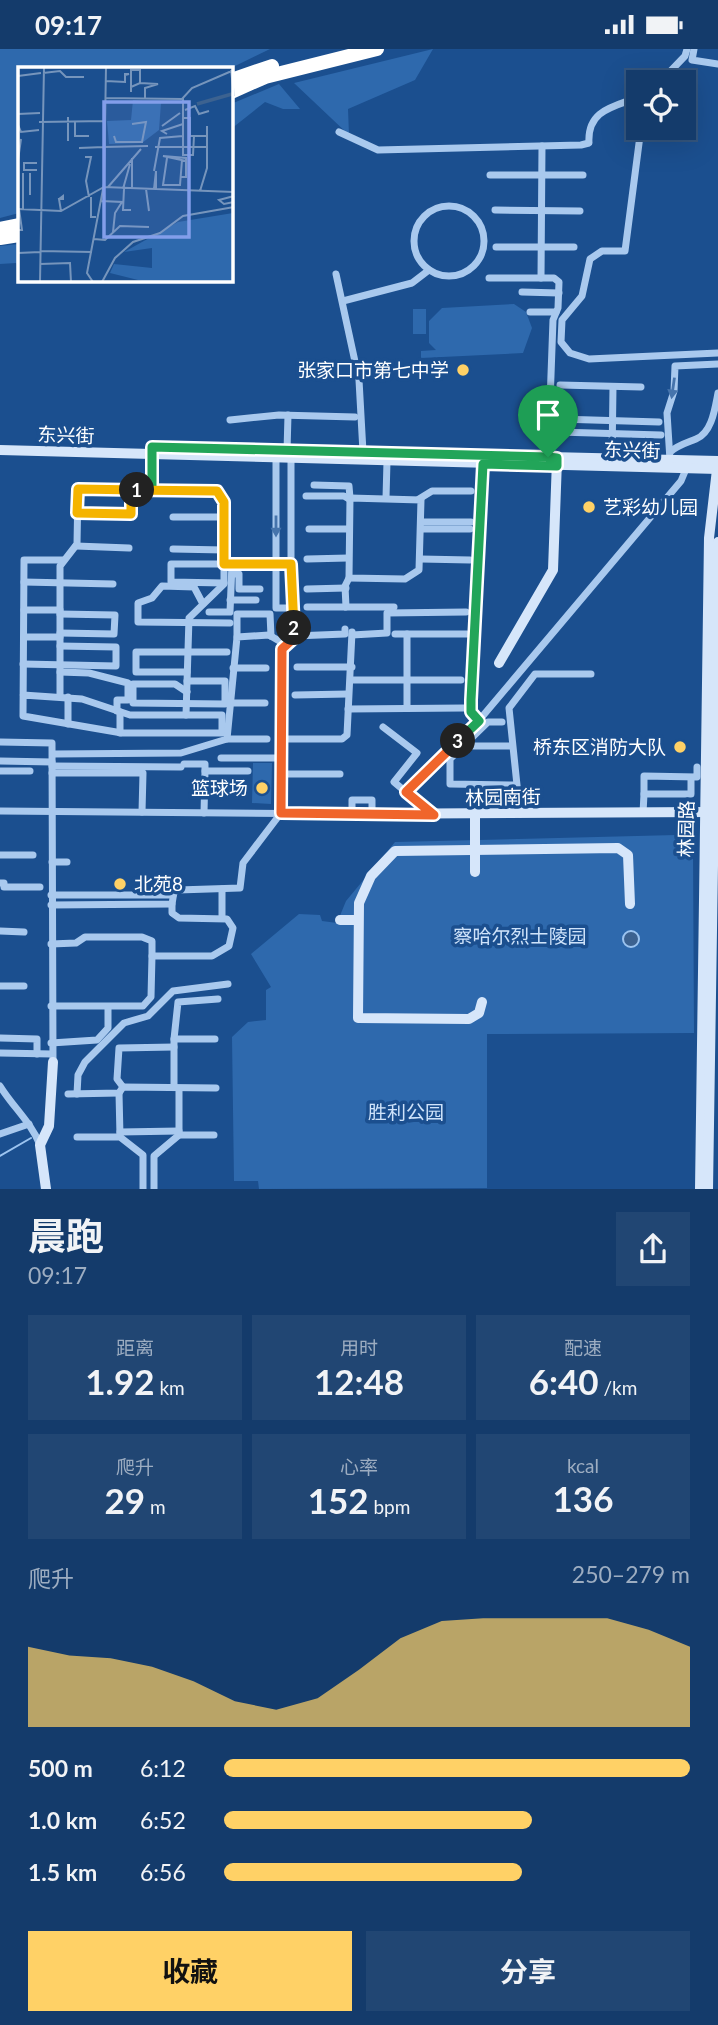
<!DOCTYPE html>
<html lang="zh">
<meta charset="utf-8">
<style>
:root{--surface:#143b6b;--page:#214673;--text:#f1f3f6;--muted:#9dadc1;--line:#33557e;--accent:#ffd166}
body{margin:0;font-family:Lato,"Noto Sans SC",sans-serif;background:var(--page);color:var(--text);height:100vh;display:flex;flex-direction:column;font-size:26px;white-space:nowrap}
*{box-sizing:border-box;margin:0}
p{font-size:23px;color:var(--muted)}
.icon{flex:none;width:38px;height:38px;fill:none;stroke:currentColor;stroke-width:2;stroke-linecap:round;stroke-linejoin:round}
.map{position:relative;height:1140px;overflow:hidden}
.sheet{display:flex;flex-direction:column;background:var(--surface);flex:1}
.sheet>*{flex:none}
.buttons{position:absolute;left:626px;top:21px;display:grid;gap:14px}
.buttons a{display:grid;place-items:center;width:70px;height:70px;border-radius:0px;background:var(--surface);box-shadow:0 7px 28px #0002,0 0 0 2px var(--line);font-size:35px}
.pin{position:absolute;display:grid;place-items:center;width:60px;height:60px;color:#fff;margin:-72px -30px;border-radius:50% 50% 50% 0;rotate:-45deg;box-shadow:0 0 7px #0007}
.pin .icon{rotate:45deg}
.km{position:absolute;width:35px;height:35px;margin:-18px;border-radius:50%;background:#222;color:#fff;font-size:19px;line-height:35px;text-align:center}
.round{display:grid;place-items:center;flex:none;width:74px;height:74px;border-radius:0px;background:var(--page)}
.summary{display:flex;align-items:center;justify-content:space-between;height:119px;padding:0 28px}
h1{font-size:38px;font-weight:700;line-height:52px}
.stats{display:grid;grid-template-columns:repeat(3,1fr);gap:10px;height:119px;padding:7px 28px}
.stats div{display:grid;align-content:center;border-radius:0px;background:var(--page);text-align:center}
.stats b{font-size:35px;font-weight:700}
.stats small{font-size:19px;font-weight:400}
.stats p{font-size:19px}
.chart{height:196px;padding:14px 28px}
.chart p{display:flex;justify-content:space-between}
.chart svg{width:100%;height:126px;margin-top:7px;fill:var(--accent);opacity:.7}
.cta{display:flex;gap:14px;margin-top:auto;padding:14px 28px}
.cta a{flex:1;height:80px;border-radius:0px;background:var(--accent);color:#111;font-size:28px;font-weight:700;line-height:80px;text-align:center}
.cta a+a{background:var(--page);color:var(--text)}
ul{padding:0 28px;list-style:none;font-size:23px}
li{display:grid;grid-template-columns:112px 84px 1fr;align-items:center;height:52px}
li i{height:18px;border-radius:9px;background:var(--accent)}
.status{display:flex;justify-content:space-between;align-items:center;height:49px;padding:0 35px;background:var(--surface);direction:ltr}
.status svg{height:19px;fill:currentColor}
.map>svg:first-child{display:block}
.green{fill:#2e69ad}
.water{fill:#3c6290;stroke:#9cc4f0;stroke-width:2}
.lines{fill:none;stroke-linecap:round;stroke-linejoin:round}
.stream{stroke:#9cc4f0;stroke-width:2}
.street{stroke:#a9c9ee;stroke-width:7}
.secondary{stroke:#d6e6fa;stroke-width:10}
.highway{stroke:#fff;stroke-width:14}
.oneway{fill:#4674ac}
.split-1-casing{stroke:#fff;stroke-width:14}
.split-2-casing{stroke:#fff;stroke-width:14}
.split-3-casing{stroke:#fff;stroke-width:14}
.split-4-casing{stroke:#fff;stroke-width:14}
.split-1{stroke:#22a559;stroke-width:9}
.split-2{stroke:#f5b400;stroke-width:9}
.split-3{stroke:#f0652b;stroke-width:9}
.split-4{stroke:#22a559;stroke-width:9}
.poi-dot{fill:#ffd166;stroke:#1b4f8f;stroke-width:2.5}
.labels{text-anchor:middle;stroke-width:7;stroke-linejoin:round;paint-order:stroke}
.poi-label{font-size:19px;fill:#fff;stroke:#1b4f8f;text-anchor:end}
.street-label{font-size:19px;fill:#fff;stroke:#1b4f8f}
.park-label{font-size:19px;fill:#cfe3fa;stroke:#1b4f8f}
.inset-river{fill:none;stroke:#3c6290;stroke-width:3.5}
.inset-road{fill:none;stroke:#7695bc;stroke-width:2}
.view{fill:#839eea;fill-opacity:0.15;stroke:#839eea;stroke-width:3.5}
.inset-edge{fill:none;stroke:#fff;stroke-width:3.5}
</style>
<div class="status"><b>09:17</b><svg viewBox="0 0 49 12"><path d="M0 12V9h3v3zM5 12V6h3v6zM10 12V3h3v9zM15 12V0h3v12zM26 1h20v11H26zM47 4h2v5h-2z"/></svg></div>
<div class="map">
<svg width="718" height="1140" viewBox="0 0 718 1140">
<rect width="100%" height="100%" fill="#1b4f8f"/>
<!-- green -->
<g class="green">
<polygon points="0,0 270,0 231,19 19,19 19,164 0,169"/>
<polygon points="433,0 415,31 348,60 349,86 294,34"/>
<polygon points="279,35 300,60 283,60 265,53 231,80 231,55"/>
<polygon points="19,195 19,218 16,214 0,215 0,197"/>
<polygon points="514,255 526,263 532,279 523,304 421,309 421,302 436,301 429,294 429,272 442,259"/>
<rect x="413" y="260" width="13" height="25"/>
<polygon points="253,714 272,714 271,755 252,754"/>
<polygon points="676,786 693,801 694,984 487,985 487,1139 259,1140 258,1132 234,1132 232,988 248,973 266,971 266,941 271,938 251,905 299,865 320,866 322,872 337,874 346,852 395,793"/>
</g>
<!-- water -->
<circle class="water" cx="631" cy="890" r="8"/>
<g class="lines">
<!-- stream -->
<polyline class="stream" points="0,1107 31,1089"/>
<!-- street -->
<g class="street">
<polyline points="694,0 692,11 718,15"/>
<polyline points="660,33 685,7 687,0"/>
<polyline points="641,79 625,202 602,202 590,210 582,247 562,271 561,293 570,304 589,310 718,304"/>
<path d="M339,83L378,101L581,96L589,94C587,61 613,58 639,48"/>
<polyline points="490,126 583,126"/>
<circle cx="449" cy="192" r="35"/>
<polyline points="495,161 580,162"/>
<polyline points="496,198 574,198"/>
<polyline points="336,225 359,331 363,403"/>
<polyline points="489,229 554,229 559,233 558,259 553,271 548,408"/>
<polyline points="541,229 542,97"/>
<polyline points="522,243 559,244"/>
<polyline points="343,252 412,234 429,221"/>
<polyline points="530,263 556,263"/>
<polyline points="560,336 641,338"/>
<polyline points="559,370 659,373"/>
<polyline points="230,371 279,366 355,368"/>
<polyline points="558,383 661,386"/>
<polyline points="287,402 288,366"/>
<path d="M670,403C678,396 686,394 696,390C712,384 715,359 718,344"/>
<polyline points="276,409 276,559 291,559 291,409"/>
<polyline points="612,410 613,338"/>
<polyline points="670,411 667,364 674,342 675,317 718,315"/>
<polyline points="314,436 349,437 350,449"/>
<polyline points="152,441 152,406"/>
<polyline points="306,447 344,447 349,450"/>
<polygon points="350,449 421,451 419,521 405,530 349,529"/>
<polyline points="386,449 387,412"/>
<polyline points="419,450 432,442 471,442"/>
<polyline points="77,464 131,465 131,441"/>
<polyline points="173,468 224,468"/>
<polyline points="422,473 471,473"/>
<polyline points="309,480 348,480"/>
<polyline points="421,480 470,480"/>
<polyline points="76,497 129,499"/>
<polyline points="173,500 224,501"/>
<polyline points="307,510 348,509"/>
<polyline points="421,510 470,511"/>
<polyline points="232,525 239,525 239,540 260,540"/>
<polyline points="24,533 113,535"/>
<polyline points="224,534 171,533 171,515 291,515"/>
<polyline points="307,540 346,539"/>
<polyline points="230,551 256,551"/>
<polyline points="203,555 194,538 162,537 152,549 138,554 138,573 230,574"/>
<polyline points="307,558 394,558"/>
<polyline points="346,558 345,537 349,529"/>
<polyline points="24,561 60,561"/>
<polyline points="209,563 230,563 232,515"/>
<polyline points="60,565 115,566 114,585 60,584"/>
<polyline points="395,585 407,585"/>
<polyline points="352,586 387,584 387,564 466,563"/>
<polyline points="294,587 345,585 345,580"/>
<polyline points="24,588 60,588"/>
<polyline points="237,588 237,565 270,565 271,587"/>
<polyline points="23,615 116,617 116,598 60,597"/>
<polyline points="297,618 352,618"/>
<polyline points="233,619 266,619"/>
<polyline points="60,623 89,624 128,634 128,651 117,651 117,662"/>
<polyline points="187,623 136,623 136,603 227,603"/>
<polyline points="352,631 461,631"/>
<polyline points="187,643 175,635 133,635 133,654 225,655 225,632 187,632"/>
<polyline points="23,646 82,650 130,666 222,666 222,684 122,684 23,667 24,511 63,511"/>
<polyline points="295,646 348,645"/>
<polyline points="60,647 60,517 77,495 78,440 217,442 224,453 224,535 189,569 186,666"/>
<polyline points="230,654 265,654"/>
<polyline points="407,659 407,585 467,585"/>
<polyline points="348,660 464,659"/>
<polyline points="120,663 120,684"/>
<polyline points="479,672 471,663 471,651 483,409"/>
<polyline points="502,673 488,673 450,710 450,735 516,736"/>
<polyline points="68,675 68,648"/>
<polyline points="383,678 417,704 394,733 431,764"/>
<polyline points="227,690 267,690"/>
<polyline points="281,690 342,690 347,686 352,583"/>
<polyline points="0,693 52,694 53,1013"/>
<polyline points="463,697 512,697"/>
<polyline points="53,705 181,704 227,690 237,588 269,586 281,593 282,600"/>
<polyline points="221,709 281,709"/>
<polyline points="0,712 52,713"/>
<polyline points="184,715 205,715 205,722"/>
<polyline points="52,717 181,718"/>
<polyline points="0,722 30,722"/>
<polyline points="52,724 143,724 142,763"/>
<polyline points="281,725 340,725"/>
<polyline points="406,743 481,669 681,432 686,420"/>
<polyline points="644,745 644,727 697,728 697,718"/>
<polyline points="0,762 345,765"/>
<polyline points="204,764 205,722 248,722"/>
<polyline points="643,764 644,745 691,745 691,731"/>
<polyline points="352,765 352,751 372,751 372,765"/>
<polyline points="520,765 509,659 535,625 591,625"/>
<polyline points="0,806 33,806"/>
<polyline points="52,813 67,813"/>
<polyline points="0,834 4,834 4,838 40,838"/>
<polyline points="51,846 173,846"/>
<path d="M51,856L172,855L174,843L178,841L240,839L243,814L281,764L282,600C298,589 294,576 291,559"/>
<polyline points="222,869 222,840"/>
<polyline points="0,882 24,883"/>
<polyline points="51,895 76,894 85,888 142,888 152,892 152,907"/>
<polyline points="0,937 24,937"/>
<polyline points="51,957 143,957 151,948 152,907 212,907 229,897 233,879 227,870 179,869 172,864 172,855"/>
<polyline points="0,989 37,990 37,1005"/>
<polyline points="174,990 178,953 218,950"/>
<polyline points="51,994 97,991 108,979 108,958"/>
<polyline points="0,1004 52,1005"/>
<path d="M0,1037C13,1058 31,1073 40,1096"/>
<polyline points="123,1038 117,1030 119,999 174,998"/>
<polyline points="174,1038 174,990 215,990"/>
<polyline points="179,1040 179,1086"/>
<polyline points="119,1044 120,1087"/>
<polyline points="68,1045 119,1044 123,1038 216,1039"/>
<polyline points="77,1045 78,1026 85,1013 124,974 148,967 173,942 228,935"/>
<polyline points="120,1083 179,1082"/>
<polyline points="0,1085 29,1075"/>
<polyline points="77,1088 120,1088 143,1106 143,1140"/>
<polyline points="154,1140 154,1107 179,1086 214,1086"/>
</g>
<!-- secondary -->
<g class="secondary">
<polyline points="182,399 718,412"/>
<polyline points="0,401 718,420"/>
<polyline points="499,614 553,521 557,411"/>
<polyline points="345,765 709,763"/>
<polyline points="475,766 475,823"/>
<polyline points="340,871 358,871"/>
<polyline points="482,953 479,964 469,970 358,969 359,854 371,827 395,802 618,799 628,806 630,855"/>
<polyline points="46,1140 40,1096 49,1077 53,1013"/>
<polyline points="700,1140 709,489 718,412"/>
<polyline points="708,1140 718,493"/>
</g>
<!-- highway -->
<g class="highway">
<polyline points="231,31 272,17"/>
<polyline points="231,43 265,28 377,0"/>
<polyline points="0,180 19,176"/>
<polyline points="0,189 19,186"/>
</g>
</g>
<!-- one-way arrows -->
<defs><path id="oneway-solid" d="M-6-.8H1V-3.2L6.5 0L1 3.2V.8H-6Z" transform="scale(1.75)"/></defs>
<g class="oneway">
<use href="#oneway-solid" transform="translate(673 339) rotate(98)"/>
<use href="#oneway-solid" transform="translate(276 477) rotate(90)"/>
</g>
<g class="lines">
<!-- split-1 casing -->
<g class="split-1-casing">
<polyline id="split-1" points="137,441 152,441 152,398 548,408"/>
</g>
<!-- split-2 casing -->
<g class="split-2-casing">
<polyline id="split-2" points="137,441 78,440 77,464 131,465 131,441 217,442 224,453 224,515 291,515 294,579"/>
</g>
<!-- split-3 casing -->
<g class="split-3-casing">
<polyline id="split-3" points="294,579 293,590 282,600 281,764 434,766 406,743 458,692"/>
</g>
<!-- split-4 casing -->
<g class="split-4-casing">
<polyline id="split-4" points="458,692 479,672 471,663 471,651 483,415 557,417 557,409 548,408"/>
</g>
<!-- split-1 -->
<use href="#split-1" class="split-1"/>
<!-- split-2 -->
<use href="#split-2" class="split-2"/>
<!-- split-3 -->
<use href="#split-3" class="split-3"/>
<!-- split-4 -->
<use href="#split-4" class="split-4"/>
</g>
<!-- markers -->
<g class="poi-dot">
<circle cx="463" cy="321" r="7"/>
<circle cx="589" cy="458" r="7"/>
<circle cx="680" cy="698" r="7"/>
<circle cx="262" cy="739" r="7"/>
<circle cx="120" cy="835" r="7"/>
</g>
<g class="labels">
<!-- poi labels -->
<g class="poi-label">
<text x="449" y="328">张家口市第七中学</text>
<text x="603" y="465" text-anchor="start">艺彩幼儿园</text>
<text x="666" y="705">桥东区消防大队</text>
<text x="248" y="746">篮球场</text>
<text x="134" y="842" text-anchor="start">北苑8</text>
</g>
<!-- street labels -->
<g class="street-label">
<text transform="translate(66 386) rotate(2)" y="7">东兴街</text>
<text transform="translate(632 401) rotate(2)" y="7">东兴街</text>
<text transform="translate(503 748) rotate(-1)" y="7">林园南街</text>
<text transform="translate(686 780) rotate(-89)" y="7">林园路</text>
</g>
<!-- park labels -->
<g class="park-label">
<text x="520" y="894">察哈尔烈士陵园</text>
<text x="406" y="1070">胜利公园</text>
</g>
</g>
<!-- overview -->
<g transform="translate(18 18)">
<rect width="215" height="215" fill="#1b4f8f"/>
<path d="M115,33L143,36L141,63L124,76L91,77L89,54L113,53ZM215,146V215H128L92,206L96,197L134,201V181L106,185L160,155Z" fill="#2e69ad"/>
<path class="inset-river" d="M179,37L214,27"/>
<path class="inset-road" d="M213,3L216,29M25,6L42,4L48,10H66M0,9L23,6M88,14L107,15V7H111L107,8M113,20V3H122V16M113,25V20L122,16L140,17L127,21V32M87,31L164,32L174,21L216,3M165,31V88H175L176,69M167,43L177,39L181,47L191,44M0,47L22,46M165,51H172V69H189M21,55L88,54M57,55V69H71M0,58L3,65L21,63M144,59L162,46M149,67L144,64L165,57M96,69L98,75H124L128,55L114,57M50,74V50M86,80L130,79M137,80H189M61,81L86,80M67,90H73L68,114L71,130M149,91L145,118H162L164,93M0,93L3,72M19,96H6V103H19M136,104L142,71L165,69M163,110H168V91L145,89L168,94M90,120L123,82M105,122L112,97M106,122L105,143H113M114,122V91M128,122L131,144M136,122L138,104V122M182,124L189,101V59M12,128V106M216,129L201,133L206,137L216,135M73,130V150H78M41,132L45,129V132H41L43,144M83,134L104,135L97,146L95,165M0,142L43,144L86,120L216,125M5,143V106M0,163H4L1,142M76,172L87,173L102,159L131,160M22,184L74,185M0,186L22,185M22,197L52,196L53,215M22,215L26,0M75,215L69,206L86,117L88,0M84,215L97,191L115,175L142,166L165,149L216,140"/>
<path class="view" d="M86,35H171V170H86Z"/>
<rect width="215" height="215" class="inset-edge"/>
</g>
</svg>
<div class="buttons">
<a><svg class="icon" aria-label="locate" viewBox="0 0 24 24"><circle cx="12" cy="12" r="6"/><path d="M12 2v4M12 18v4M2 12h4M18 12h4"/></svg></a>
</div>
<div class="pin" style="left:548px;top:408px;background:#1e9e55"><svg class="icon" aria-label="arrive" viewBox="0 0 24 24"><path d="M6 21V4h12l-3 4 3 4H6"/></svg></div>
<b class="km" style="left:137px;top:441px">1</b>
<b class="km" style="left:294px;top:579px">2</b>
<b class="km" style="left:458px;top:692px">3</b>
</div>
<section class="sheet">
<div class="summary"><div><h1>晨跑</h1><p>09:17</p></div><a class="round"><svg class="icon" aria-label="share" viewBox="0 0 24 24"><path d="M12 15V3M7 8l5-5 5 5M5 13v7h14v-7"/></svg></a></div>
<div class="stats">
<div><p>距离</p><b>1.92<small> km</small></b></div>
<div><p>用时</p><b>12:48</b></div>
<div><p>配速</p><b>6:40<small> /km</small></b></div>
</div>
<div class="stats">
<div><p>爬升</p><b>29<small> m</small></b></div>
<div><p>心率</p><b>152<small> bpm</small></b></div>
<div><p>kcal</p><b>136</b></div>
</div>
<div class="chart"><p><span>爬升</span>250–279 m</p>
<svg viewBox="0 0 160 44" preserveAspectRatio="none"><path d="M0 44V16L10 19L20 20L30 23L40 28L50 35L60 38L70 34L80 24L90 13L100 7L110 6L120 6L130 6L140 6L150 10L160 16V44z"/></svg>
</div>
<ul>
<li><b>500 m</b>6:12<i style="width:100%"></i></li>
<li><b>1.0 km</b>6:52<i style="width:66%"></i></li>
<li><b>1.5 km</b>6:56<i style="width:64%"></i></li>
</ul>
<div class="cta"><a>收藏</a><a>分享</a></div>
</section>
